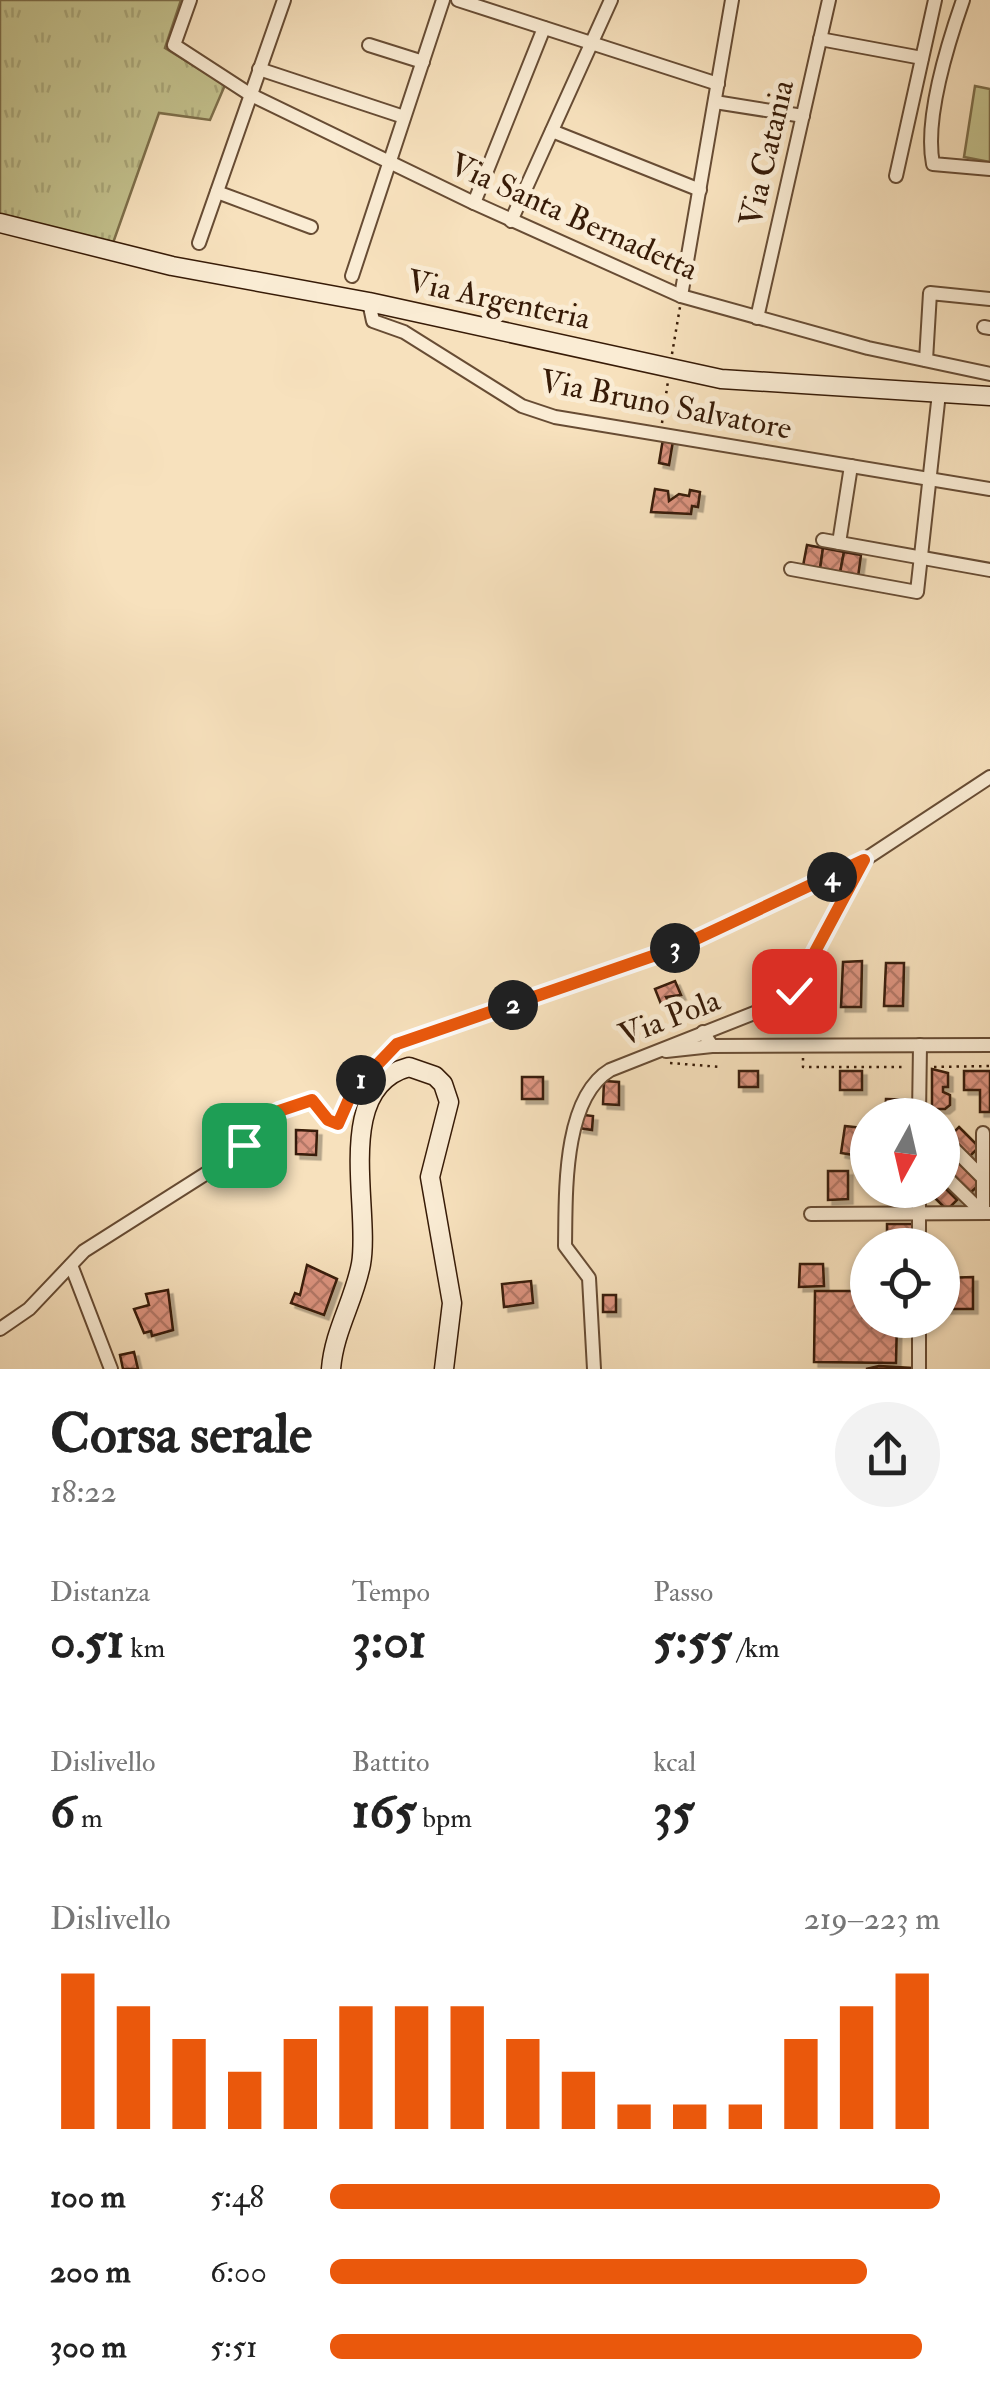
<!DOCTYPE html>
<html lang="it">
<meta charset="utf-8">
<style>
:root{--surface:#fff;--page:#f2f2f2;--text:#222;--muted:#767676;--accent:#ea580c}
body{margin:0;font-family:"IM FELL Double Pica",serif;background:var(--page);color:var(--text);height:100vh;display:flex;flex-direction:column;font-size:38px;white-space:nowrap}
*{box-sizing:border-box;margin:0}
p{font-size:32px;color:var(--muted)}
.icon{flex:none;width:55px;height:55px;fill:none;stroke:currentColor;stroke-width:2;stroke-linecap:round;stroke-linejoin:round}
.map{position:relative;height:1369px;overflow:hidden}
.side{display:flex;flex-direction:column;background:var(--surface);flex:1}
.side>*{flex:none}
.needle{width:65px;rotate:188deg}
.tools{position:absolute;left:850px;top:1098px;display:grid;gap:20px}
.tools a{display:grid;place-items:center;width:110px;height:110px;border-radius:50%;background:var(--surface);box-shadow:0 2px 8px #0004;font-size:50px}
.pin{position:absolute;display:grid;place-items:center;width:85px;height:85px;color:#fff;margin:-42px;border-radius:20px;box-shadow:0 5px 15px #0006}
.km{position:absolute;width:50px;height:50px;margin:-25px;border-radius:50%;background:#222;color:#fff;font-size:28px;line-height:50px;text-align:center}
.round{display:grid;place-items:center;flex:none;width:105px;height:105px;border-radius:52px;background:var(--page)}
.overview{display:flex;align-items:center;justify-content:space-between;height:170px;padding:0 50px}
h1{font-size:55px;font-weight:700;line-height:75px}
.stats{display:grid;grid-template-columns:repeat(3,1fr);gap:15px;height:170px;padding:10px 50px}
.stats div{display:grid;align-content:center}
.stats b{font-size:50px;font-weight:700}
.stats small{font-size:28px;font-weight:400}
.stats p{font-size:28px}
.chart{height:280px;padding:20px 50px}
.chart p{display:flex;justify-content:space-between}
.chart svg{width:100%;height:180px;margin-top:10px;stroke:var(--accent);stroke-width:6}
ul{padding:0 50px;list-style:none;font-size:32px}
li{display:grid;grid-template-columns:160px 120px 1fr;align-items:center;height:75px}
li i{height:25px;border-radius:12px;background:var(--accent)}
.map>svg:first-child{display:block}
.grass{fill:url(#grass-tufts);stroke:#7d6e4a;stroke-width:2.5}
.pitch{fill:#c3c18d;stroke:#7d6e4a;stroke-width:2.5}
.building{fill:url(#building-cross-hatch);stroke:#371b07;stroke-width:2.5;filter:url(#shadow)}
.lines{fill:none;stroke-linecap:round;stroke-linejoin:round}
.minor-casing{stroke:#674c34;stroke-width:16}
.secondary-casing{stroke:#371b07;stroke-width:21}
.path{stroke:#371b07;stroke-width:2.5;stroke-dasharray:2.5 5;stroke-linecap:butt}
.minor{stroke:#faecd4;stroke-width:12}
.secondary{stroke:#faecd4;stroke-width:18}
.route-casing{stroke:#fff;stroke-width:20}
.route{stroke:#ea580c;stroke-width:12}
.labels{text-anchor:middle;stroke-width:10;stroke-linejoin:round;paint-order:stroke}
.street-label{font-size:32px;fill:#371b07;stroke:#faecd4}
</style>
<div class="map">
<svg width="990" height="1369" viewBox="0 0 990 1369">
<defs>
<pattern id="grass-tufts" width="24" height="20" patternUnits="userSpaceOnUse" patternTransform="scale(2.5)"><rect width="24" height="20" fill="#c3c18d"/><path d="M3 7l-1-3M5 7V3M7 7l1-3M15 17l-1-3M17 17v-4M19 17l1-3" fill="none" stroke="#a8a578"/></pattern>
<pattern id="building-cross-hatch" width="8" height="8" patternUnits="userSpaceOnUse" patternTransform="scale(2.5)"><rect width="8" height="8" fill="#dd9480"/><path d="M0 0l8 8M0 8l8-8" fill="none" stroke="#b47867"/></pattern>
<filter id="shadow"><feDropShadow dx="4.5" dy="4.5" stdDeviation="0" flood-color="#0004"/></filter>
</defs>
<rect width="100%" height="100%" fill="#f7e1bd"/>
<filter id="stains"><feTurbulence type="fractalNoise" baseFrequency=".002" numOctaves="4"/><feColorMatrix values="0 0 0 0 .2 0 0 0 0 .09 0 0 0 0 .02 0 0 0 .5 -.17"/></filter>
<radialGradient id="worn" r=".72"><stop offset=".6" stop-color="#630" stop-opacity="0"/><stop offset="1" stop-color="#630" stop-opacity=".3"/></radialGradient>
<!-- grass -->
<polygon class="grass" points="0,0 181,0 165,48 225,85 210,120 159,113 113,243 0,214"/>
<!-- pitch -->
<polygon class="pitch" points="975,86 990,89 990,162 964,157"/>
<!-- building -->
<g class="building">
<polygon points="663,439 673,441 669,465 659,463"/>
<polygon points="655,489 668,491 669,501 679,494 689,496 690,490 700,492 698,507 692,506 691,514 651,512"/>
<polygon points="807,545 823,548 820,569 803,566"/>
<polygon points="823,548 844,552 840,573 820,569"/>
<polygon points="844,552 861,555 858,577 840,573"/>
<polygon points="862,961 861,1007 841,1007 843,962"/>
<polygon points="886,963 904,963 903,1006 884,1006"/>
<polygon points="814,968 823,974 811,1006 793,1005"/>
<polygon points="675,981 681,995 666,997 668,1001 661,1004 655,989"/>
<polygon points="932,1069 948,1073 948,1087 943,1087 943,1092 950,1095 950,1105 945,1109 932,1109"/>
<rect x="739" y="1071" width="19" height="16"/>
<rect x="840" y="1071" width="22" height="19"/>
<polygon points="964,1071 990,1071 990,1112 980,1112 980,1090 964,1090"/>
<rect x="522" y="1077" width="21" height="22"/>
<polygon points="604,1081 619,1082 619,1105 603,1104"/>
<polygon points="886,1099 915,1100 914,1115 885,1115"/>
<polygon points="584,1115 593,1116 592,1130 579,1128"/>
<polygon points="845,1126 864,1128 860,1156 841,1153"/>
<polygon points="959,1127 979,1147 969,1157 949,1137"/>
<polygon points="296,1130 317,1131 316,1155 296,1154"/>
<polygon points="942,1146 980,1184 970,1193 942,1164"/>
<polygon points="828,1171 848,1171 848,1199 828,1200"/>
<polygon points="942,1185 957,1200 947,1210 927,1190 942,1190"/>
<rect x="887" y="1224" width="27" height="18"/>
<polygon points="800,1264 823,1264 824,1286 799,1287"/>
<polygon points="307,1265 337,1279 324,1315 291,1303 295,1293 300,1295"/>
<polygon points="973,1277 973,1309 942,1309 942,1278"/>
<polygon points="531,1281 533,1303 504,1307 502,1284"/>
<polygon points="168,1290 173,1330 152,1336 151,1331 144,1333 134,1309 149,1305 146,1294"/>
<polygon points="815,1291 868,1291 868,1320 897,1320 896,1363 814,1362"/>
<rect x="603" y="1295" width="13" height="17"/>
<polygon points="134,1352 138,1369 123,1369 120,1355"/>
<polygon points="879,1366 912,1368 912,1369 866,1369"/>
</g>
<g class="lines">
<!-- minor casing -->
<g class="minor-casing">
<g id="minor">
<polyline points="190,0 174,45 251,95 474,203 681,296 868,348 990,374"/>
<polyline points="458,0 718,84"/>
<path d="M963,0C948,43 924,119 933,164L990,169"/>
<polyline points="820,39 922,58"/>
<polyline points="369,45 423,62"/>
<polyline points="259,69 404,117"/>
<polyline points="715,102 803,116"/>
<polyline points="552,131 700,190"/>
<polyline points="896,176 935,0"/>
<polyline points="217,192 311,227"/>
<polyline points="474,203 544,28"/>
<polyline points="511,221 611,0"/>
<polyline points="199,243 284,0"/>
<polyline points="352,276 443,0"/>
<polyline points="681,296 732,0"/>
<polyline points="369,302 373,321 404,332 522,406 555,417 990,489"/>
<polyline points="757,318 829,0"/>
<polyline points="984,327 990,328"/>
<polyline points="926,360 930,293 990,299"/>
<polyline points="823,540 990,570"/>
<polyline points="839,543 851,466"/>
<polyline points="791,569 917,592 939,393"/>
<polyline points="703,1032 712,1046 990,1045"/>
<polyline points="666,1051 712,1046"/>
<polyline points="919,1115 920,1045"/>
<polyline points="950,1145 983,1178"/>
<polyline points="942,1173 983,1213"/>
<polyline points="983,1213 983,1133"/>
<polyline points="811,1214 990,1213"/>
<polyline points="919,1245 919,1190"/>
<polyline points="71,1265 111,1369"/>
<polyline points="0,1329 29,1309 84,1251 221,1164 279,1111 312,1100 328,1121 338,1124 353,1090 397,1044 679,947 864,860 990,777"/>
<path d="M594,1369L589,1278L565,1246C566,1196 562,1099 610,1070L767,1008L795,991L864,860"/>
<polyline points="919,1369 919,1320"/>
</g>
</g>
<!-- secondary casing -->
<g class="secondary-casing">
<g id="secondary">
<polyline points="0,223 172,266 369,302 721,379 990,396"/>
<path d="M331,1369C334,1331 354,1301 361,1264C371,1209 332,1087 409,1067L435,1076L443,1084L449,1102L430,1177L452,1303L444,1369"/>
</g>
</g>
<!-- path -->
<g class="path">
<polyline points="672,354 680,307"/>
<polyline points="662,423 668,381"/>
<polyline points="803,1058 803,1067 906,1067"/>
<polyline points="670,1063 721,1067"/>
<polyline points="934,1067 990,1066"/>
</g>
<!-- minor -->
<use href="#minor" class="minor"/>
<!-- secondary -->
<use href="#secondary" class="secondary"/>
</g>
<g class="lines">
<!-- route casing -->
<g class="route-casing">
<polyline id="route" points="244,1145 279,1111 312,1100 328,1120 338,1124 353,1090 397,1044 679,947 864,860 794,991"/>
</g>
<!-- route -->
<use href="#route" class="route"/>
</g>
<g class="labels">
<!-- street labels -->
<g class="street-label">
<text transform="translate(766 153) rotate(-77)" y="11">Via Catania</text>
<text transform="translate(574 216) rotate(24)" y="11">Via Santa Bernadetta</text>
<text transform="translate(499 299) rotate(12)" y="11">Via Argenteria</text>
<text transform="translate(666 404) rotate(11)" y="11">Via Bruno Salvatore</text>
<text transform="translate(669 1017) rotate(-21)" y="11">Via Pola</text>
</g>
</g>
<rect width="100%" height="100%" filter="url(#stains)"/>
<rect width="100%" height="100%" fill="url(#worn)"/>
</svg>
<div class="tools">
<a><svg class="needle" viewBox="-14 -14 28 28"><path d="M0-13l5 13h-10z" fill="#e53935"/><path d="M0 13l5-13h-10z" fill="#767676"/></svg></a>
<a><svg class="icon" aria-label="locate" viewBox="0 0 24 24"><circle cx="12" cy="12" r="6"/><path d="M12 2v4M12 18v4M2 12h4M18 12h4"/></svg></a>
</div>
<div class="pin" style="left:244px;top:1145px;background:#1e9e55"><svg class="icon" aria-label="arrive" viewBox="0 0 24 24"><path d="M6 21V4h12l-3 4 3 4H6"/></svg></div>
<div class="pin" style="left:794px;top:991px;background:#d93025"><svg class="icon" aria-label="check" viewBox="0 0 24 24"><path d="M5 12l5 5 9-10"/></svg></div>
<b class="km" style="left:361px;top:1080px">1</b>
<b class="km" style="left:513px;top:1005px">2</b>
<b class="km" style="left:675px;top:948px">3</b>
<b class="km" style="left:832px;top:877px">4</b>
</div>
<section class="side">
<div class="overview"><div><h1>Corsa serale</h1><p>18:22</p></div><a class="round"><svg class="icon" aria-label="share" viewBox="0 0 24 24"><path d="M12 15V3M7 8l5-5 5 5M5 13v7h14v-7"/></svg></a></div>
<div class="stats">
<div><p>Distanza</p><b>0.51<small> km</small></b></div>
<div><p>Tempo</p><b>3:01</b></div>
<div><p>Passo</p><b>5:55<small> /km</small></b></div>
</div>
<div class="stats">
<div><p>Dislivello</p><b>6<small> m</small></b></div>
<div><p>Battito</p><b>165<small> bpm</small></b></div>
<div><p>kcal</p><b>35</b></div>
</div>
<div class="chart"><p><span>Dislivello</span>219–223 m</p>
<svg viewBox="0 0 160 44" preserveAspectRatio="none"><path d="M5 44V6M15 44V14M25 44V22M35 44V30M45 44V22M55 44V14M65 44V14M75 44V14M85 44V22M95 44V30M105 44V38M115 44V38M125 44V38M135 44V22M145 44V14M155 44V6"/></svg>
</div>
<ul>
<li><b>100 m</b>5:48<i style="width:100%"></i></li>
<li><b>200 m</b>6:00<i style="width:88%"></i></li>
<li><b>300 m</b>5:51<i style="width:97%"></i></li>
</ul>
</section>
